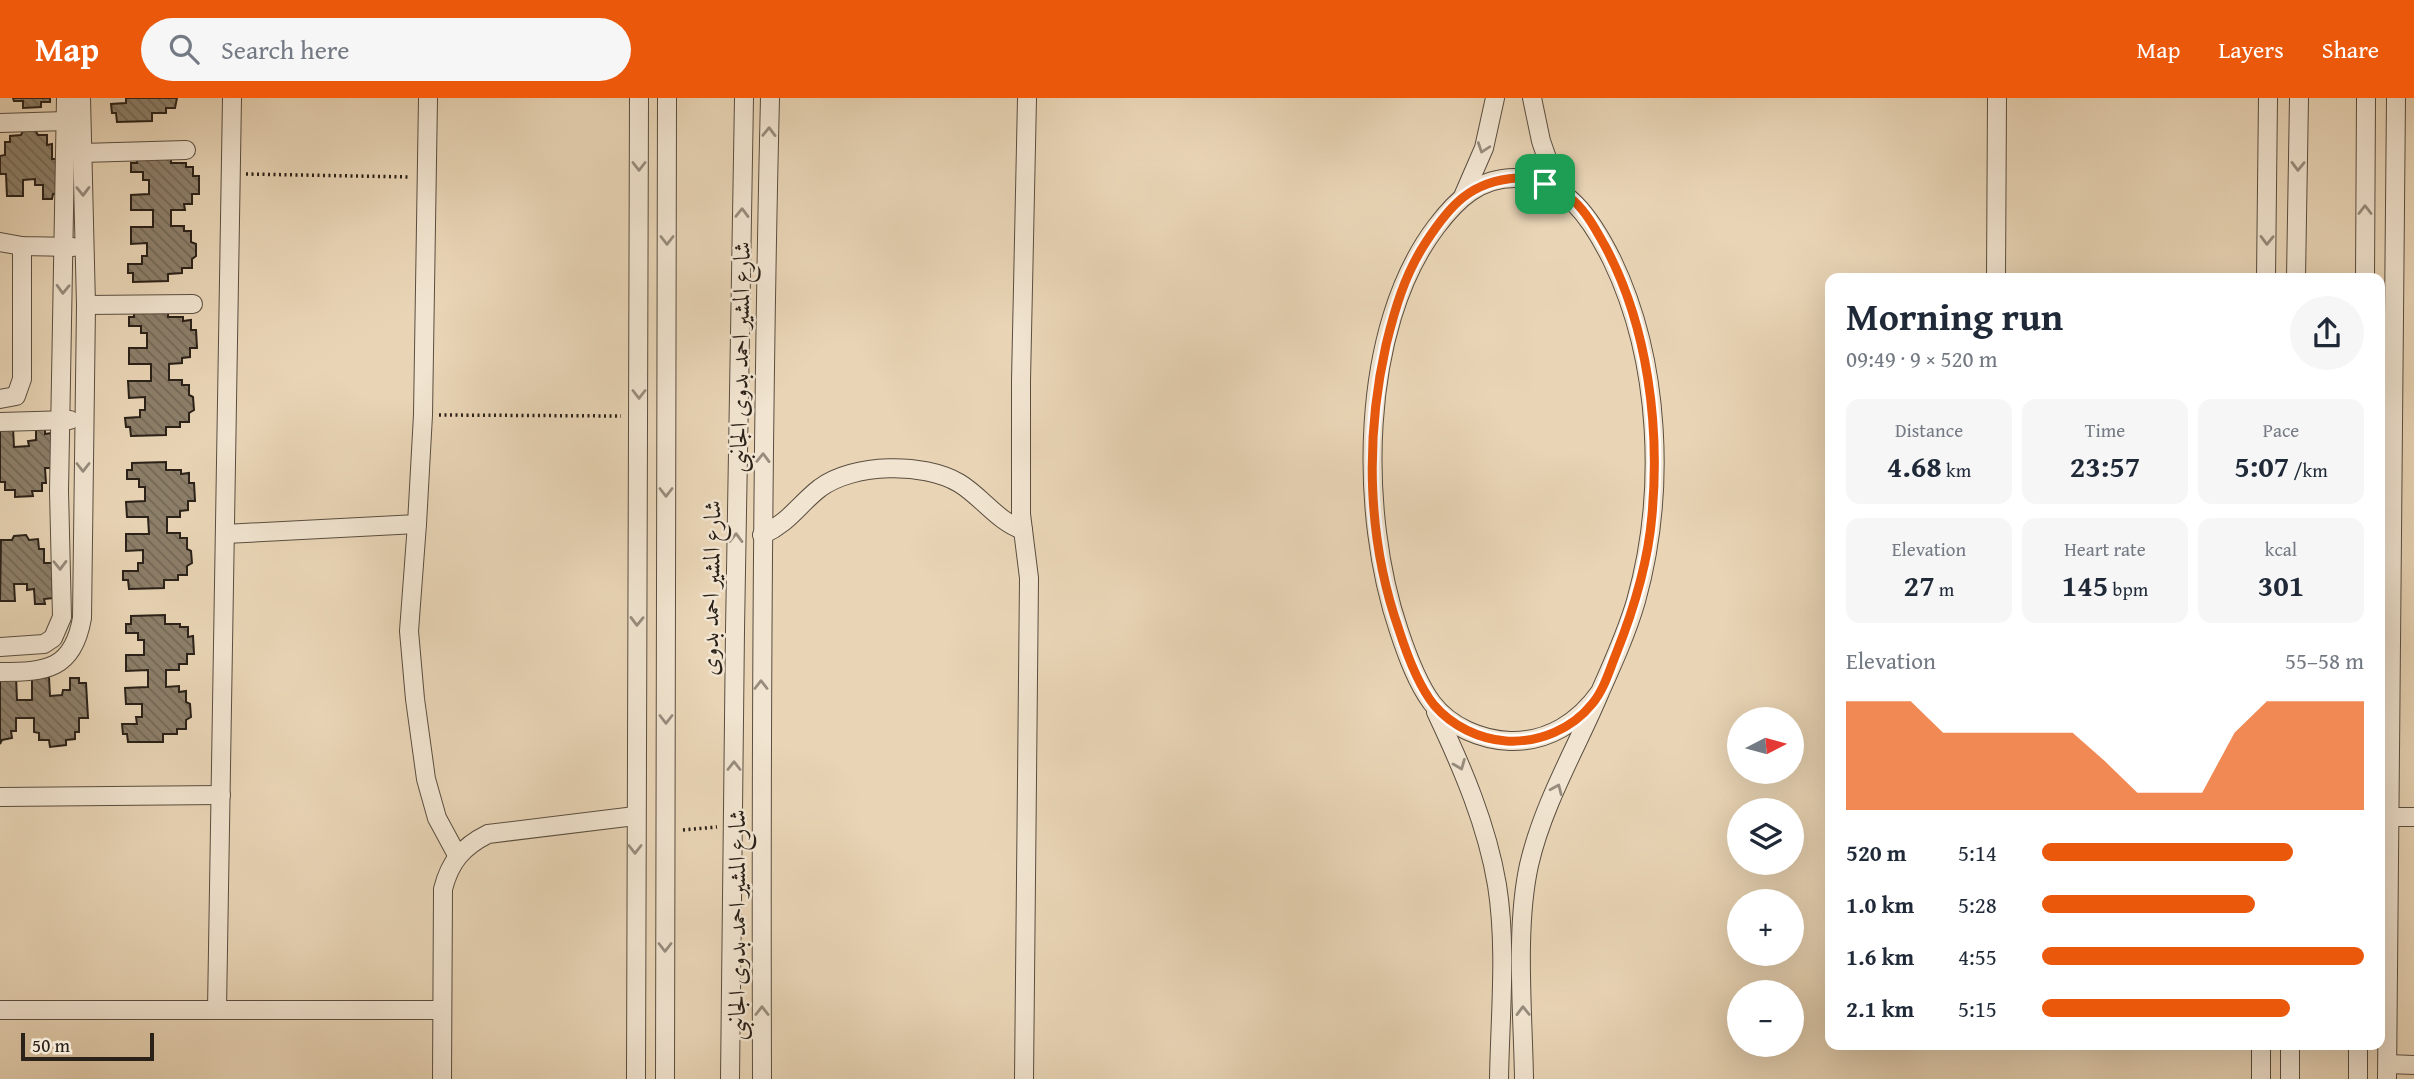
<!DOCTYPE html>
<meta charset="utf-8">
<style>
:root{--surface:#fff;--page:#f6f6f7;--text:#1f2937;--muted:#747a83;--accent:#ea580c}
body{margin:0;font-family:"Gentium Book Plus",Amiri,serif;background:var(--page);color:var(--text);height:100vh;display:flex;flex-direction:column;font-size:26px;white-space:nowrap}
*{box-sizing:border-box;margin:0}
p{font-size:23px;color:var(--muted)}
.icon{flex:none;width:38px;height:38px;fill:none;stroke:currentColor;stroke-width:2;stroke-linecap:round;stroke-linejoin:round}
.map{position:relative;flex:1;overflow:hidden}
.side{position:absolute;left:1825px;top:175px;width:560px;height:777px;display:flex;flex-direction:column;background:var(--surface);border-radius:14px;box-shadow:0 7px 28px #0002}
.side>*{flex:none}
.needle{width:46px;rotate:84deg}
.tools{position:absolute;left:1727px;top:609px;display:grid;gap:14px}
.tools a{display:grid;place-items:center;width:77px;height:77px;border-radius:50%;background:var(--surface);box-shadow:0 7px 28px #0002;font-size:35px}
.scale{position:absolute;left:21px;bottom:18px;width:133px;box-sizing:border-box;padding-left:7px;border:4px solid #2a2118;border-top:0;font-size:19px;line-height:24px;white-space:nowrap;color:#2a2118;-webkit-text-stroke:5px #f1e4d0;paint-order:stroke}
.pin{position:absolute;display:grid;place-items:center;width:60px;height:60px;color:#fff;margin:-30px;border-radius:14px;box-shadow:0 4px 10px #0006}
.round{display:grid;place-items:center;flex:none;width:74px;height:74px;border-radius:37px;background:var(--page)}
.overview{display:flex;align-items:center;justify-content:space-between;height:119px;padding:0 21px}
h1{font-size:38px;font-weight:700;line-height:52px}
.figures{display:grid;grid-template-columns:repeat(3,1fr);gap:10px;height:119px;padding:7px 21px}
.figures div{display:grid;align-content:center;border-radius:14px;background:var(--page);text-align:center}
.figures b{font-size:30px;font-weight:700}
.figures small{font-size:19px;font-weight:400}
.figures p{font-size:19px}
.chart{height:196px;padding:14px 21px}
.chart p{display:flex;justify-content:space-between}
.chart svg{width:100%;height:126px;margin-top:7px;fill:var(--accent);opacity:.7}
ul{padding:0 21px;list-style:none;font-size:23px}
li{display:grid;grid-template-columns:112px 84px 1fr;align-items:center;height:52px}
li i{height:18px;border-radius:9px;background:var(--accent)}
header{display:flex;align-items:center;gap:42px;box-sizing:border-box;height:98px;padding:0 35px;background:var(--accent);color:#fff}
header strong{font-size:33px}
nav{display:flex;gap:38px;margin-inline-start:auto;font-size:24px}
.search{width:490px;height:63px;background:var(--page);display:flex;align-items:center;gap:18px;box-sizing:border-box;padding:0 24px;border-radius:38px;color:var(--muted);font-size:26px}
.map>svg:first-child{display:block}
.building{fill:url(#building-back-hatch);stroke:#2a2118;stroke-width:2}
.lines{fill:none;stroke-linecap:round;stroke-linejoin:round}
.minor-casing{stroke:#5a4e40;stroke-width:20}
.path{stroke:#2a2118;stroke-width:3.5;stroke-dasharray:2 3.5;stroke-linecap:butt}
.minor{stroke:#f1e4d0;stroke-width:18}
.oneway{stroke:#978c7d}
.route-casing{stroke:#fff;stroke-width:14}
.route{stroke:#ea580c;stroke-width:9}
.labels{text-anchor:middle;stroke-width:5;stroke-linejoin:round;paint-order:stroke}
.street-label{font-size:24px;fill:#2a2118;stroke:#f1e4d0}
</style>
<header>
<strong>Map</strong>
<div class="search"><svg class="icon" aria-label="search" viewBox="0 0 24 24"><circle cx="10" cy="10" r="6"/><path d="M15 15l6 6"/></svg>Search here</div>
<nav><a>Map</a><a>Layers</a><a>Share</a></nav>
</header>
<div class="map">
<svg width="2414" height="981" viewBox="0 0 2414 981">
<defs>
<pattern id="building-back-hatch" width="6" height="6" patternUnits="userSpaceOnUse" patternTransform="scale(1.75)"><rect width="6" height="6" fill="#8d7f6a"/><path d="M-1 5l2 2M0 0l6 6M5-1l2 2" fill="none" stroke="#736856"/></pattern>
</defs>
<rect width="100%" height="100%" fill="#e9d5b6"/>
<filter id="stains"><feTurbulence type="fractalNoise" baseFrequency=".00286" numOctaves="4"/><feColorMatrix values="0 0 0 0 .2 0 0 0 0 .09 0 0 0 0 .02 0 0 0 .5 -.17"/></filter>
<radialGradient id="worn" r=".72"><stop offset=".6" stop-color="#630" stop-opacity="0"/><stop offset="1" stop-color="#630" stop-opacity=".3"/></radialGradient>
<!-- building -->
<g class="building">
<polygon points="13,0 50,0 50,4 41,4 41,9 23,10 23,3 14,3"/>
<polygon points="126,0 177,0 175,10 166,10 166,15 152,15 152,23 117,24 116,15 112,15 111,6 126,5"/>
<polygon points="35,32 38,37 47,37 47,47 52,46 52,61 60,61 61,96 53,96 52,101 43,101 43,87 35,87 35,81 23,82 23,98 7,98 6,76 0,76 0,58 5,57 5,44 10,44 10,38 21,37 23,33"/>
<polygon points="171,57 171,65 186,65 186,69 193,69 193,78 199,78 199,96 192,96 192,106 184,106 185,112 171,112 171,128 184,128 184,133 191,133 191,144 196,146 196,158 192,161 192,170 182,170 182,175 168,176 168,183 133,184 133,175 128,175 128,166 142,166 142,158 147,158 147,145 131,146 131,129 153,129 153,112 131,112 131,97 149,96 149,82 143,82 143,74 131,74 131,65 137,65 136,58"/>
<polygon points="168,211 168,219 183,219 183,223 191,222 191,232 196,232 197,250 190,250 190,259 182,260 182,265 169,266 169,282 182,282 182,287 189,287 189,297 193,299 194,312 189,315 189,324 180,324 180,329 166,329 166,337 131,338 130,329 126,329 125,320 140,319 140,312 145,312 145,299 129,300 128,283 151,283 151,266 129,266 129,250 147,250 147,235 141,235 141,228 129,228 129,219 134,219 134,212"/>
<polygon points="13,330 14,349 29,348 28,343 36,342 36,330 45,330 45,336 52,335 53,370 45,370 46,385 42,385 42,393 32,393 33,398 15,399 15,392 5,392 5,384 0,384 0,331"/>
<polygon points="166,364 166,372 181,372 181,376 189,375 189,385 194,385 195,403 188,403 188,412 180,413 180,419 167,419 167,435 180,435 180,440 187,440 187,451 191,453 192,465 187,468 187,477 178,477 178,482 164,482 164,490 129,491 128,482 123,482 123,473 138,473 138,465 143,465 143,452 126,453 126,436 149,436 148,419 127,419 126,404 145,403 145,389 139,389 139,381 127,381 127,372 132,372 132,365"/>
<polygon points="26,437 29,442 38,441 39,451 44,451 44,465 52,465 53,500 44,501 45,506 35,506 34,491 27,492 27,486 14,486 15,503 0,503 1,442 12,442 14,438"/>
<polygon points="165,517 165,526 180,526 180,529 188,529 188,539 193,538 194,556 187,556 187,566 179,566 179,572 166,572 166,589 179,588 179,594 186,593 186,604 190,606 191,619 186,622 186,631 177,631 177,636 163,636 163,644 128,644 127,636 123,636 122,626 137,626 136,619 142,619 142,606 126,606 125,590 148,589 148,572 126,573 126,557 144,557 144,542 138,542 138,535 126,535 126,526 131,526 131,518"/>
<polygon points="16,579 17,602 32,602 32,580 49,579 50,598 62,597 63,592 70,592 70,580 79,580 79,585 86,585 88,620 79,620 79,634 75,634 75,641 66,642 66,647 50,649 49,642 39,642 39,635 34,634 34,620 16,620 16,633 11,633 12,640 2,642 0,646 0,580"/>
</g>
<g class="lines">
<!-- minor casing -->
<g class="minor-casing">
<g id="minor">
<polyline points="1532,0 1541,43 1558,92"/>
<polyline points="0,25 66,23"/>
<polyline points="82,55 186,52"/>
<polyline points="1464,96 1484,50 1495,0"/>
<polyline points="0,144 22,148 73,149"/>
<polyline points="1996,180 1997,0"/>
<polyline points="2266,180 2268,0"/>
<polyline points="2296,180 2299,0"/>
<polyline points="2365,180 2366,0"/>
<polyline points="86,207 193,206"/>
<polyline points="0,301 16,298 22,281 22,148"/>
<polyline points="0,324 70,322"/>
<polyline points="417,426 409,533 415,601 426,681 437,720 457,757"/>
<polyline points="225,436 417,426 423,317 428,0"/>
<path d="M762,437C790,424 798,407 820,390C854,365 923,364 959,385C981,398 998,424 1023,432"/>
<polyline points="0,549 44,546 53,540 62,519 59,393 66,0"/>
<path d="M0,574C46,574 73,572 82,520L86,207L81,0"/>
<path d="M1436,614C1462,669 1487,727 1497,787C1507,850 1500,917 1499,981"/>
<polyline points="0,699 221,697"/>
<polyline points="2390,719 2414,719"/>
<polyline points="0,912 442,912"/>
<polyline points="217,912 232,0"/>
<polyline points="2388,966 2414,967"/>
<path d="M442,981L443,791C450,764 462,749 488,736L635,718"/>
<polyline points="636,981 639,0"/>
<polyline points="665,981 667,0"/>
<polyline points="730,981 735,532 744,0"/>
<path d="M762,981C761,654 762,327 770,0"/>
<polyline points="1024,981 1029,480 1021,416 1021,283 1027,0"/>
<path d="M1524,981C1523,915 1515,831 1529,767C1543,706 1576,651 1600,594C1613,565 1627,534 1636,503C1666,396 1661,264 1612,162C1592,122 1567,82 1517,80C1480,79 1457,101 1436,129C1359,231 1359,416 1399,533C1407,557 1417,585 1432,605C1450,629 1482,642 1510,643C1548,644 1579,624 1600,594"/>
<polyline points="2261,981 2261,947"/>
<polyline points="2290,981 2290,947"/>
<polyline points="2358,981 2358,947"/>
<polyline points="2387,981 2396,0"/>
</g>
</g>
<!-- path -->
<g class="path">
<polyline points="246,76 410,79"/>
<polyline points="439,317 621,318"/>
<polyline points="683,732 717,729"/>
</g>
<!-- minor -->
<use href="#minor" class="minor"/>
</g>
<!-- one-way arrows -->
<defs><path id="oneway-chevron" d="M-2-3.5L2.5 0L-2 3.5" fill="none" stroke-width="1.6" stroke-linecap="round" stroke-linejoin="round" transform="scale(1.75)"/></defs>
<g class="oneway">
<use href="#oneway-chevron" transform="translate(769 34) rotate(-89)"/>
<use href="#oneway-chevron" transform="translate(1483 50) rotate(109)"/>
<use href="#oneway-chevron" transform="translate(639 68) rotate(90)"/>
<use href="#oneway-chevron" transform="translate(2298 68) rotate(91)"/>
<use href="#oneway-chevron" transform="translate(83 93) rotate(89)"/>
<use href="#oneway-chevron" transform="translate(2365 112) rotate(-90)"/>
<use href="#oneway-chevron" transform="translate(742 115) rotate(-89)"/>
<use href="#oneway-chevron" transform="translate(667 142) rotate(90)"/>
<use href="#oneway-chevron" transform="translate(2267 142) rotate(91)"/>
<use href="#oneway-chevron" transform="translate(63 191) rotate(92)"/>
<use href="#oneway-chevron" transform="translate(639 296) rotate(90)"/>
<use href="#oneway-chevron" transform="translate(763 360) rotate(-89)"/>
<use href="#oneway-chevron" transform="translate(83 369) rotate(90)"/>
<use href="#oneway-chevron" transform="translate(666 394) rotate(90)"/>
<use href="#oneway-chevron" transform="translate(736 440) rotate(-89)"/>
<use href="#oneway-chevron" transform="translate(60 467) rotate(89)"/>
<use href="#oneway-chevron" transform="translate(637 523) rotate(91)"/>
<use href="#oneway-chevron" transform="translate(761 587) rotate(-90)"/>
<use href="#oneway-chevron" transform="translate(666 621) rotate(90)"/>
<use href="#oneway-chevron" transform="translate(1460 667) rotate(68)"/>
<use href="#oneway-chevron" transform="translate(734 668) rotate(-90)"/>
<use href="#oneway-chevron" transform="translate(1557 691) rotate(-66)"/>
<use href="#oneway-chevron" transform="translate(635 751) rotate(90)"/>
<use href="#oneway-chevron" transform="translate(665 849) rotate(90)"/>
<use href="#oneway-chevron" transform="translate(762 913) rotate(-90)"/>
<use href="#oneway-chevron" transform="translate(1523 913) rotate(-91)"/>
</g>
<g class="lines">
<!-- route casing -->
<g class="route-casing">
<path id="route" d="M1517,80C1538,83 1557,89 1574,103C1587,115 1596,132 1605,148C1648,228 1660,328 1652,417C1648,466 1634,511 1616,556C1609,573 1604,592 1592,606C1572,631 1539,645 1506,643C1479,641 1452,628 1434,607C1418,587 1407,557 1399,532C1367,441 1365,341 1386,247C1395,210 1405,176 1426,144C1450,107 1471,83 1517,80Z"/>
</g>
<!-- route -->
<use href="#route" class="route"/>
</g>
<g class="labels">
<!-- street labels -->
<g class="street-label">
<text transform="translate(740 259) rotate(-89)" y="8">شارع المشير احمد بدوى الجانبى</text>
<text transform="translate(711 490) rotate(-89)" y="8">شارع المشير احمد بدوى</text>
<text transform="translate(737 827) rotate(-90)" y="8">شارع المشير احمد بدوى الجانبى</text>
</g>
</g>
<rect width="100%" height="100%" filter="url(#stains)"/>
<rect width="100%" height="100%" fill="url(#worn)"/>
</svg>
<div class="tools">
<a><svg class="needle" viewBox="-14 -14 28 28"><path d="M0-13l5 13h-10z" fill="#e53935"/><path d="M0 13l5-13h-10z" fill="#747a83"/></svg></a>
<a><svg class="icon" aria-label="layers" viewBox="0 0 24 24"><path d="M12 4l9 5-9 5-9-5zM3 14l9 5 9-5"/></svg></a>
<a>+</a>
<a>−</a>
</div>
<div class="scale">50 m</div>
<div class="pin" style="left:1545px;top:86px;background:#1e9e55"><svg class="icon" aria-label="arrive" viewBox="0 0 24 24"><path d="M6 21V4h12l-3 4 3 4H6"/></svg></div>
<section class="side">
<div class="overview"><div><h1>Morning run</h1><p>09:49 · 9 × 520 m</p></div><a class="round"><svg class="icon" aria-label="share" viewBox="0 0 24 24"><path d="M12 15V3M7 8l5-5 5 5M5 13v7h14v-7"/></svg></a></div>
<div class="figures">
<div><p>Distance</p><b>4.68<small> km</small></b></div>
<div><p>Time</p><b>23:57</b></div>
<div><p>Pace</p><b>5:07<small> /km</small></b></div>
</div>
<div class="figures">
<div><p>Elevation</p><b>27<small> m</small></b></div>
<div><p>Heart rate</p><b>145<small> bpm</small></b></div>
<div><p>kcal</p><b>301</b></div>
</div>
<div class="chart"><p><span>Elevation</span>55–58 m</p>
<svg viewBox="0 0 160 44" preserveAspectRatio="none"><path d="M0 44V6L10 6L20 6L30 17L40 17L50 17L60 17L70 17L80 27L90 38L100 38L110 38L120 17L130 6L140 6L150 6L160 6V44z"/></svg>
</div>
<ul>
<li><b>520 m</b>5:14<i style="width:78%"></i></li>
<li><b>1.0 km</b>5:28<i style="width:66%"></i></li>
<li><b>1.6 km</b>4:55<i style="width:100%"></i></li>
<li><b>2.1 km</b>5:15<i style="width:77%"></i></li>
</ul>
</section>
</div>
